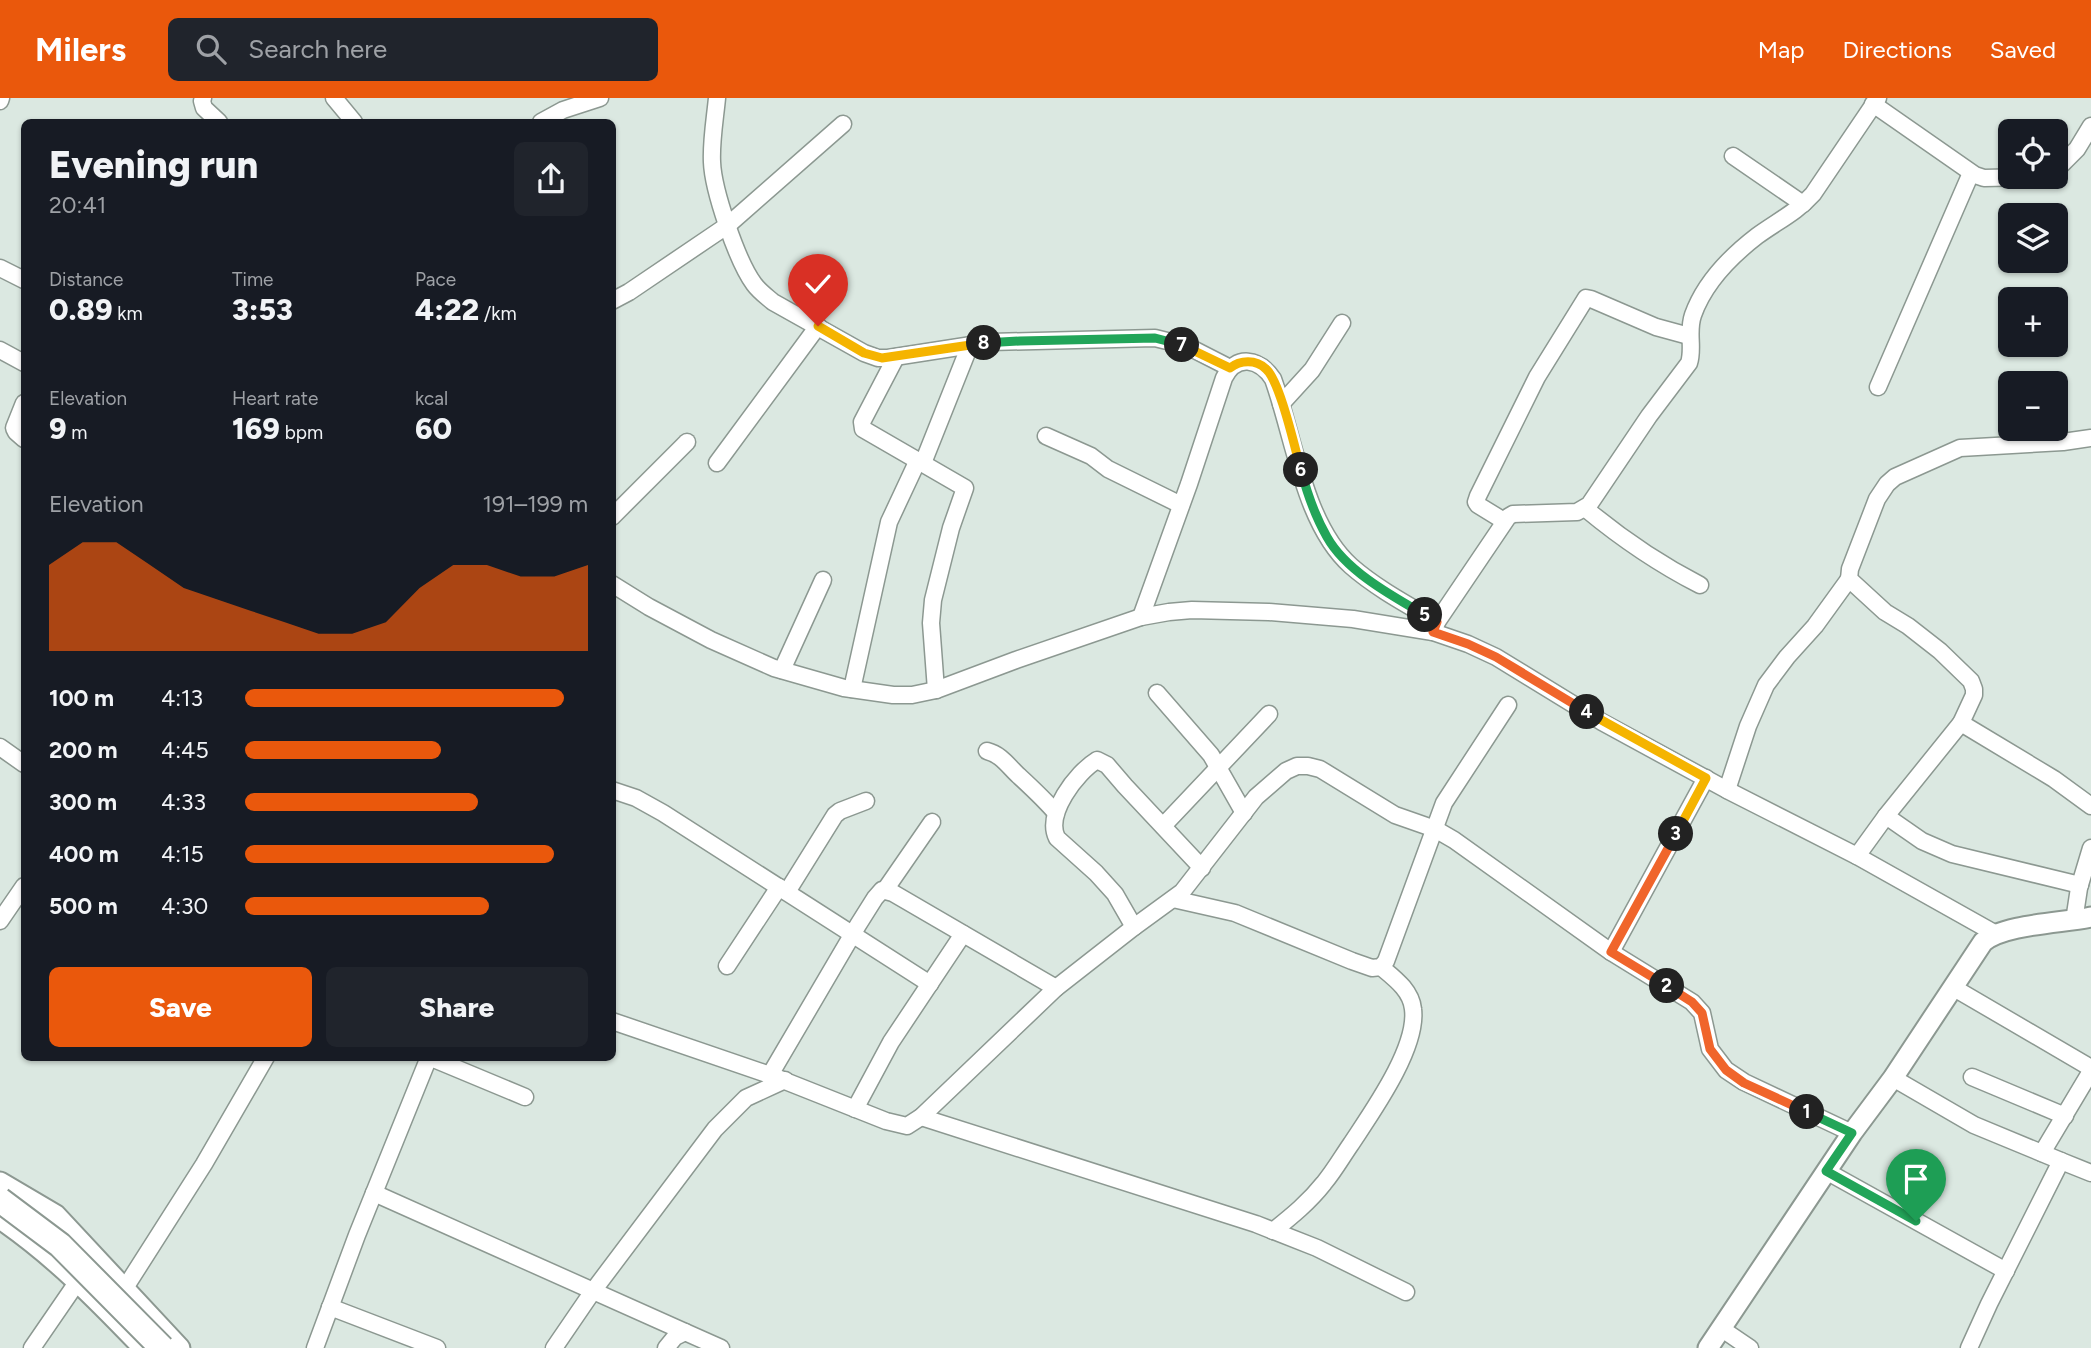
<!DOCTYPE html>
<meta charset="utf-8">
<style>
:root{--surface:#171b24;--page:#20242c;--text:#f1f3f6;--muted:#9ea1a6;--accent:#ea580c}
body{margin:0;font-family:Figtree,sans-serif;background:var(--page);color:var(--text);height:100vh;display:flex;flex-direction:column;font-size:26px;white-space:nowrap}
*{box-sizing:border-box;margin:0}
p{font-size:23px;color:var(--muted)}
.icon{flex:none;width:38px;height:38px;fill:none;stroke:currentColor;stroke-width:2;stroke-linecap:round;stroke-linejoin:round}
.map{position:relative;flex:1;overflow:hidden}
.panel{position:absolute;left:21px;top:21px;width:595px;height:942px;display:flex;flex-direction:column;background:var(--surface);border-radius:10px;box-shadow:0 2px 5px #0004}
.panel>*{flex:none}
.fabs{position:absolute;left:1998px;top:21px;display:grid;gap:14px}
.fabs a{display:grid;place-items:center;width:70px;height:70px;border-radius:10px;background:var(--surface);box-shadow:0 2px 5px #0004;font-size:35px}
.pin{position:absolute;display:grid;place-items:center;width:60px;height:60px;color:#fff;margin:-72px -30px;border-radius:50% 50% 50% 0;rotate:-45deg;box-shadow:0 0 7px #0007}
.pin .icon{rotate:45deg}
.km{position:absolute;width:35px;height:35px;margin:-18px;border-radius:50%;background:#222;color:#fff;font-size:19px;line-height:35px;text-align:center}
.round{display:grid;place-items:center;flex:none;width:74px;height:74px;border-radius:10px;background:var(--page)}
.headline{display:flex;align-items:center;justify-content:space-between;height:119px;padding:0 28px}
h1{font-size:38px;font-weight:800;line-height:52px}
.figures{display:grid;grid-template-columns:repeat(3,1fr);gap:10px;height:119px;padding:7px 28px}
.figures div{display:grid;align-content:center}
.figures b{font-size:30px;font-weight:800}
.figures small{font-size:19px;font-weight:400}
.figures p{font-size:19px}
.chart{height:196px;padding:14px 28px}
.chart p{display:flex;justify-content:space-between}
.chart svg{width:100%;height:126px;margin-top:7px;fill:var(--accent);opacity:.7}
.cta{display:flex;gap:14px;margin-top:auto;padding:14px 28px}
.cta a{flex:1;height:80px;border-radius:10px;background:var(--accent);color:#fff;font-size:28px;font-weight:800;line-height:80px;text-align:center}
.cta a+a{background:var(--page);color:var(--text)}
ul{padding:0 28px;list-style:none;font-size:23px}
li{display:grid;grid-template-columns:112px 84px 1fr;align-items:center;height:52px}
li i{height:18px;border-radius:9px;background:var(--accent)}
header{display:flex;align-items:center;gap:42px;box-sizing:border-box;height:98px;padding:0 35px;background:var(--accent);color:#fff}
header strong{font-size:33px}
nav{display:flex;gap:38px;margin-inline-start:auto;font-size:24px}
.search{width:490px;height:63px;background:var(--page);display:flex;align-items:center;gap:18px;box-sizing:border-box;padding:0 24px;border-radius:10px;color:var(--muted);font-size:26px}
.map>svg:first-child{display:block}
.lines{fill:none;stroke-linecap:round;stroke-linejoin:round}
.minor-casing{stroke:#8c9891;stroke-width:19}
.tertiary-casing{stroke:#8c9891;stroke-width:23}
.minor{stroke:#fff;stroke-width:16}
.tertiary{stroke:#fff;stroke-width:19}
.primary-bridge-casing{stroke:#8c9891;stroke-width:28;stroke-linecap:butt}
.primary-bridge{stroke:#fff;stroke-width:24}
.split-1-casing{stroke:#fff;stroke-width:14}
.split-2-casing{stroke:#fff;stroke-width:14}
.split-3-casing{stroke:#fff;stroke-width:14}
.split-4-casing{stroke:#fff;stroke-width:14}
.split-5-casing{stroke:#fff;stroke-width:14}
.split-6-casing{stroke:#fff;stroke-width:14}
.split-7-casing{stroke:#fff;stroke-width:14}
.split-8-casing{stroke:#fff;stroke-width:14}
.split-9-casing{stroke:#fff;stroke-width:14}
.split-1{stroke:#22a559;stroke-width:9}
.split-2{stroke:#f0652b;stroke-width:9}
.split-3{stroke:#f0652b;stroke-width:9}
.split-4{stroke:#f5b400;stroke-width:9}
.split-5{stroke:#f0652b;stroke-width:9}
.split-6{stroke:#22a559;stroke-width:9}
.split-7{stroke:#f5b400;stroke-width:9}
.split-8{stroke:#22a559;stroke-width:9}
.split-9{stroke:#f5b400;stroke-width:9}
</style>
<header>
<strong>Milers</strong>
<div class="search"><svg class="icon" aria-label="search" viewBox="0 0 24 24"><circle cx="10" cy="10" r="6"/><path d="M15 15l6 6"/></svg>Search here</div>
<nav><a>Map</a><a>Directions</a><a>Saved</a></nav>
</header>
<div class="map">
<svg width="2091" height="1250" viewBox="0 0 2091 1250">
<rect width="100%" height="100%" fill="#dbe8e1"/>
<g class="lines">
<!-- minor casing -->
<g class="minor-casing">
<g id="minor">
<polyline points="203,0 202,3 204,10 219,24"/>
<polyline points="334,0 354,24"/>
<path d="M717,0C715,21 711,43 712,64C713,92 737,163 754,186C759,193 766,198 773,204L864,255L878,260H888L991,244L1155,240L1187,248L1230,270"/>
<polyline points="0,3 1,0"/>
<polyline points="1873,6 1975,77 1984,80 2029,79"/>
<polyline points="541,24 563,12 600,0"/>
<polyline points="1733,58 1803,106"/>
<polyline points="2056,72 2077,51 2091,28"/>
<polyline points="0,170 24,182"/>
<polyline points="612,203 629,194 728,127 843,26"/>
<polyline points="0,252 24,265"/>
<polyline points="896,259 862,324 863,331 965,390 951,430 933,502 931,525 936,592"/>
<polyline points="1878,289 1971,75"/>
<polyline points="24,305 14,330 16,334 24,341"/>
<polyline points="1281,306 1312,272 1342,225"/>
<polyline points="1046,338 1091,358 1108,371 1181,407"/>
<polyline points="717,365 818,228"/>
<polyline points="923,365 970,247"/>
<path d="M1586,411C1621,440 1659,466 1700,487"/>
<polyline points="612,419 687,344"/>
<polyline points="1504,423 1478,407 1476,404 1478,398 1537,279 1586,200 1591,201 1656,229 1689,238"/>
<polyline points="612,486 649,509 711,542 774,570 844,590 893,597 912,597 936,592 1016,562 1141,519 1169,514 1192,512 1269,514 1353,521 1433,534 1468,546 1496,559 1602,624 1727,692 1857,758 1996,836"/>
<path d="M1141,519L1189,386L1224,280C1236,256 1259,260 1273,281C1294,339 1304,426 1351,468C1376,490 1408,507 1437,524"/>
<path d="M1433,534L1437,524L1508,419L1513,416L1577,414L1589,407L1649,318L1689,265C1694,250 1687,234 1693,217C1704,186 1731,158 1757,138C1776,124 1797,114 1813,96L1878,0"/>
<polyline points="782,572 823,482"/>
<polyline points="852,591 889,424 918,362"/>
<polyline points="1157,595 1211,657 1244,715"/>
<polyline points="1961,625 2054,681 2091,708"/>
<polyline points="0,649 24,666"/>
<path d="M987,653C1002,657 1008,668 1019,678C1032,690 1044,701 1056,715"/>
<polyline points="612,692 636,700 663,715 930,886"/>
<polyline points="1727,692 1748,628 1766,587 1787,559 1815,528 1849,481"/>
<polyline points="1886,718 1922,743 1952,756 2080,787"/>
<polyline points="1163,728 1269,616"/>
<polyline points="1857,758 1886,718 1961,625 1974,597 1974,591 1971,583 1940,553 1908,528 1885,514 1849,481 1850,471 1877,401 1887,386 1895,379 1960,350 2063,344 2091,340"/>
<polyline points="885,792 932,724"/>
<polyline points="787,794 835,717 840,713 866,703"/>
<polyline points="1173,801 1235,815 1352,863 1372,870 1381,869 1386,863 1444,705 1508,607"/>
<polyline points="0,823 24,788"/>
<polyline points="2074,823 2079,790 2091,750"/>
<path d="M1134,829L1115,796L1096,775L1057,740C1045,716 1076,675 1097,662L1107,667L1125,688L1202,770"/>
<polyline points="1611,854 1706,680"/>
<polyline points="727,868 779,789"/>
<polyline points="1954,890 2091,970"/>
<polyline points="612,923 770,977 886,1023 907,1028 921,1019 1056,890 1134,829 1182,794 1256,699 1286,673 1297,668 1308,668 1320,671 1395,717 1435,731 1454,742 1611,854 1692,904 1702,915 1710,951 1726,972 1744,984 1852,1035"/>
<polyline points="770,977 858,827 875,800 882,792 893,795 1056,890"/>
<polyline points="1972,979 2065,1018"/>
<polyline points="1893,980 1974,1027 2061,1063 1989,1206 1969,1250"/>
<polyline points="855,1011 891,944 963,836"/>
<polyline points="921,1019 1256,1126 1317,1150 1406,1194"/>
<polyline points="2042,1055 2091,973"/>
<polyline points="2061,1063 2091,1075"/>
<polyline points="1826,1073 2006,1173"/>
<polyline points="374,1095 685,1234"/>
<path d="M1273,1133C1292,1118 1309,1104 1324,1085C1334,1073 1342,1059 1351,1046C1372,1014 1418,950 1413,911C1411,892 1394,880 1381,869"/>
<polyline points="125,1190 204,1066 266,959"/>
<polyline points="330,1209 437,1250"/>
<polyline points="1722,1231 1750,1250"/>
<polyline points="32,1250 78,1183"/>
<polyline points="315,1250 357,1137 429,959 525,999"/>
<polyline points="554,1250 593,1193 715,1031 746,1000 785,982"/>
<polyline points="666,1250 675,1239 685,1234 721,1250"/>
</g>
</g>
<!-- tertiary casing -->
<g class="tertiary-casing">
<g id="tertiary">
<polyline points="0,1084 56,1117 180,1250"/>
<path d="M0,1121C54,1158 98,1203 143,1250"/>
<path d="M1708,1250L1852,1035L1893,980L1983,844C2004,826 2063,825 2091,819"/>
</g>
</g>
<!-- minor -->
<use href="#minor" class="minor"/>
<!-- tertiary -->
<use href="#tertiary" class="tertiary"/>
<!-- primary-bridge casing -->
<g class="primary-bridge-casing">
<polyline id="primary-bridge" points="0,1102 60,1147 162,1250"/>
</g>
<!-- primary-bridge -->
<use href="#primary-bridge" class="primary-bridge"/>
</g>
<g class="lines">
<!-- split-1 casing -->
<g class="split-1-casing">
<polyline id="split-1" points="1807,1014 1852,1035 1826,1073 1916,1123"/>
</g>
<!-- split-2 casing -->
<g class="split-2-casing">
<polyline id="split-2" points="1667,888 1692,904 1702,915 1710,951 1726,972 1744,985 1807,1014"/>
</g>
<!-- split-3 casing -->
<g class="split-3-casing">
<polyline id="split-3" points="1667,888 1611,854 1676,736"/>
</g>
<!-- split-4 casing -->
<g class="split-4-casing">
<polyline id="split-4" points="1587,614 1706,680 1676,736"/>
</g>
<!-- split-5 casing -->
<g class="split-5-casing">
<polyline id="split-5" points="1425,517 1437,524 1433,534 1468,546 1496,559 1587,614"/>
</g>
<!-- split-6 casing -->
<g class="split-6-casing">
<path id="split-6" d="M1301,372C1307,395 1315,418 1327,439C1346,473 1392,498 1425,517"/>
</g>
<!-- split-7 casing -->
<g class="split-7-casing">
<path id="split-7" d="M1182,247L1230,270C1240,262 1256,261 1266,271C1280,283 1295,351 1301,372"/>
</g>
<!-- split-8 casing -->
<g class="split-8-casing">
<polyline id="split-8" points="984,245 1020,243 1155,240 1182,247"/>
</g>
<!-- split-9 casing -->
<g class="split-9-casing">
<polyline id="split-9" points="818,228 864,255 882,260 984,245"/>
</g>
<!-- split-1 -->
<use href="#split-1" class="split-1"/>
<!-- split-2 -->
<use href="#split-2" class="split-2"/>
<!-- split-3 -->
<use href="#split-3" class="split-3"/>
<!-- split-4 -->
<use href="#split-4" class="split-4"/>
<!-- split-5 -->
<use href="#split-5" class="split-5"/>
<!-- split-6 -->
<use href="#split-6" class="split-6"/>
<!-- split-7 -->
<use href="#split-7" class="split-7"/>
<!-- split-8 -->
<use href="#split-8" class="split-8"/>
<!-- split-9 -->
<use href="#split-9" class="split-9"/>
</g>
</svg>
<div class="fabs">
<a><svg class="icon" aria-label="locate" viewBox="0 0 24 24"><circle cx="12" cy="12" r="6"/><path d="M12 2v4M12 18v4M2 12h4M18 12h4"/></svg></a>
<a><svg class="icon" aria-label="layers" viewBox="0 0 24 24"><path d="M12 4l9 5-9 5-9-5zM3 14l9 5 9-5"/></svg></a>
<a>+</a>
<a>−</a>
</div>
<div class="pin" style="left:1916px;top:1123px;background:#1e9e55"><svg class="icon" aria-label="arrive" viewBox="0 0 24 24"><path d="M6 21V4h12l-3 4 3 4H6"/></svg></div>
<div class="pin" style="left:818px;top:228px;background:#d93025"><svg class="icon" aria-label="check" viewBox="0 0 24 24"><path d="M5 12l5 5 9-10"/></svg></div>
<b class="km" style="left:1807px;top:1014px">1</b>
<b class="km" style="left:1667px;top:888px">2</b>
<b class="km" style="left:1676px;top:736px">3</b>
<b class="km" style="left:1587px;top:614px">4</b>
<b class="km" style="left:1425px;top:517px">5</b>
<b class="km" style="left:1301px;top:372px">6</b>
<b class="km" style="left:1182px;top:247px">7</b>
<b class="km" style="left:984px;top:245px">8</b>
<section class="panel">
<div class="headline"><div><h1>Evening run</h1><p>20:41</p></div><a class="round"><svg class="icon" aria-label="share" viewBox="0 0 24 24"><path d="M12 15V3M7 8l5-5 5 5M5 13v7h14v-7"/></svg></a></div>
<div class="figures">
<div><p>Distance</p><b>0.89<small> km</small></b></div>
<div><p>Time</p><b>3:53</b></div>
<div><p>Pace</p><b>4:22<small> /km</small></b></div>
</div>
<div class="figures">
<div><p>Elevation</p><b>9<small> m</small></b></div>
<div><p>Heart rate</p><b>169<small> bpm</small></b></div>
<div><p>kcal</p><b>60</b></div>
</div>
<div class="chart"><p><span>Elevation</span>191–199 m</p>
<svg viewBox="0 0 160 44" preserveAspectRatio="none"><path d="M0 44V14L10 6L20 6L30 14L40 22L50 26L60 30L70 34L80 38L90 38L100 34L110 22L120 14L130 14L140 18L150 18L160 14V44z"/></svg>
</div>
<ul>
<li><b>100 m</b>4:13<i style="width:93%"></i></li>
<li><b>200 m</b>4:45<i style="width:57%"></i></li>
<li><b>300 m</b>4:33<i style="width:68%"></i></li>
<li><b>400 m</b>4:15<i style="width:90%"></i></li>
<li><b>500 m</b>4:30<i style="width:71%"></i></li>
</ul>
<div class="cta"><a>Save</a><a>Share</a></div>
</section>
</div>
